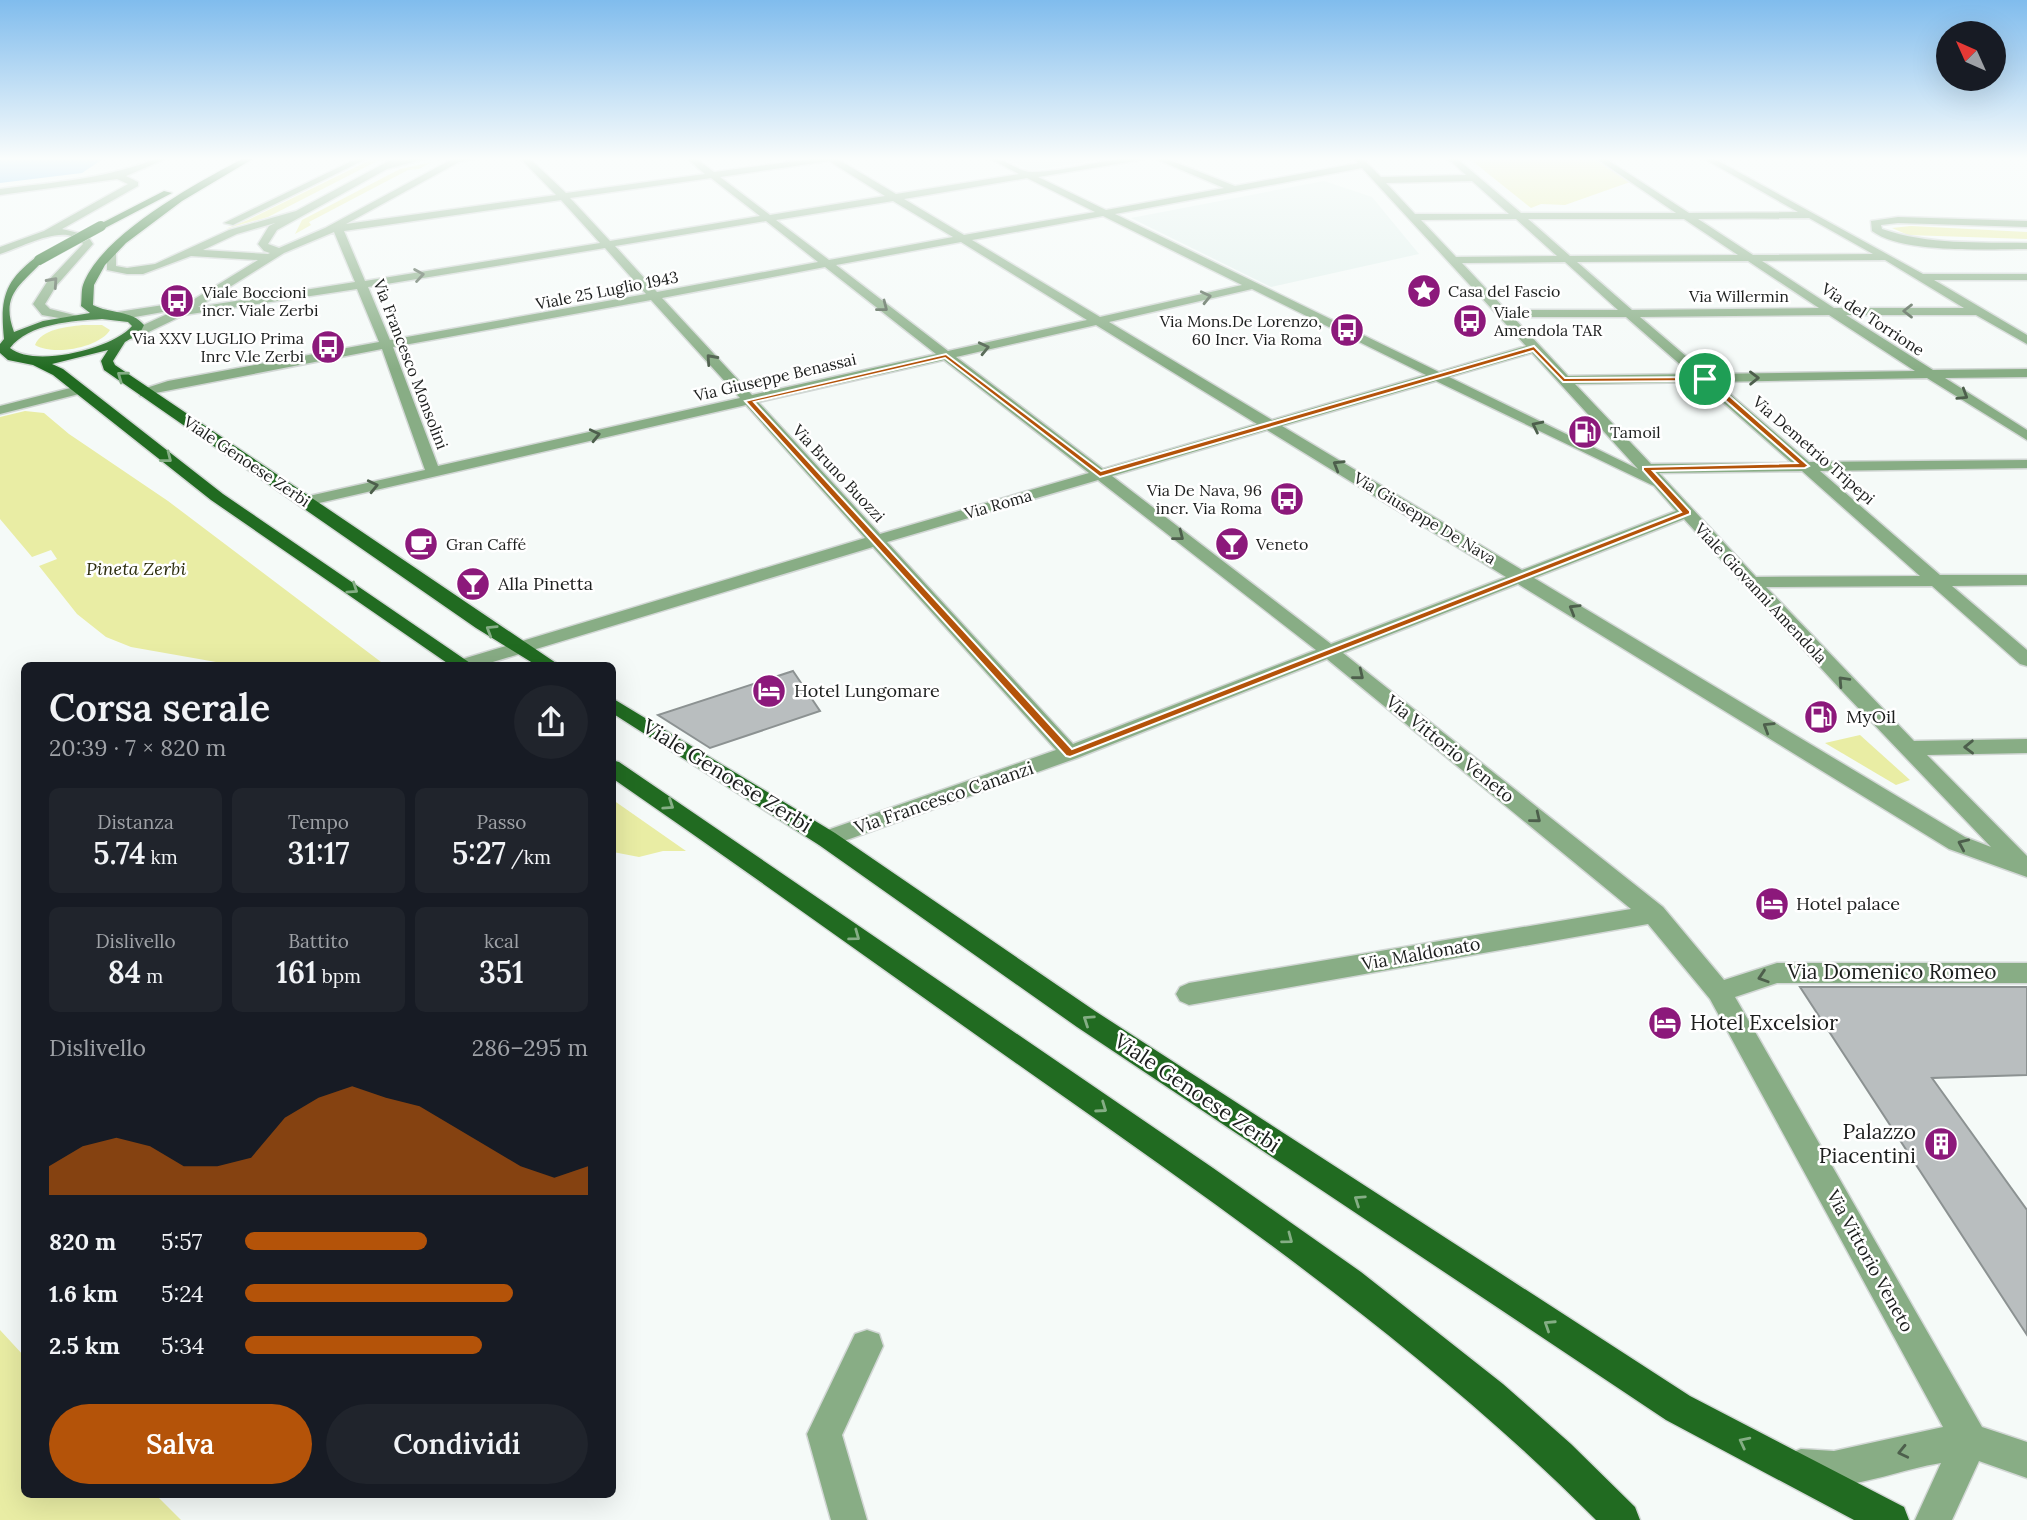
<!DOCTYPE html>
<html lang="it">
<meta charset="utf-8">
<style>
:root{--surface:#171b24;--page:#20242c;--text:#f1f3f6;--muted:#9ea1a6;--accent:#b45309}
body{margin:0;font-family:Lora,serif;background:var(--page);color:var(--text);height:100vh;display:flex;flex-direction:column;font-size:26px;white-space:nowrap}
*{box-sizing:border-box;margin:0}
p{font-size:23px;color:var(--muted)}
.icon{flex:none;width:38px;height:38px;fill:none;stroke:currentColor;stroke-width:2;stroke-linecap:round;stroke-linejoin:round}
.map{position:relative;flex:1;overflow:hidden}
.side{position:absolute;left:21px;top:662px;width:595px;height:836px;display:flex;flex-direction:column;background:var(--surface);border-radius:10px;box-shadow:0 7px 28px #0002}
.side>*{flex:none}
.needle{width:46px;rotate:315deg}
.controls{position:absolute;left:1936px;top:21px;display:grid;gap:14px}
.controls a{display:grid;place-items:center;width:70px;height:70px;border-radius:50%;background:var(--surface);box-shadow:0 7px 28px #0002;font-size:35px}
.pin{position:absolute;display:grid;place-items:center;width:60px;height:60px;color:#fff;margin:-30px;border:4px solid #fff;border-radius:50%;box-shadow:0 2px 7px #0007}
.round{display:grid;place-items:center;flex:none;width:74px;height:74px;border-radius:37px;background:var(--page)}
.summary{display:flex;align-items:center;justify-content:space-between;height:119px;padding:0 28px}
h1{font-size:38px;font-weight:600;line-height:52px}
.metrics{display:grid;grid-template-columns:repeat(3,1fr);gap:10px;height:119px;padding:7px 28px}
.metrics div{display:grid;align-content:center;border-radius:10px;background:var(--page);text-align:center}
.metrics b{font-size:30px;font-weight:600}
.metrics small{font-size:19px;font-weight:400}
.metrics p{font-size:19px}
.chart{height:196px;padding:14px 28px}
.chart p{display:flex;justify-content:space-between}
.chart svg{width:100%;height:126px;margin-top:7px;fill:var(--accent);opacity:.7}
.action{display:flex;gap:14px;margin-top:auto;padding:14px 28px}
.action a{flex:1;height:80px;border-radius:42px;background:var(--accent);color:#fff;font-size:28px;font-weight:600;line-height:80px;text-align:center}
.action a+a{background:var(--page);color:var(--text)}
ul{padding:0 28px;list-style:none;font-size:23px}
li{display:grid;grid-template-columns:112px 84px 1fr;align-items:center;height:52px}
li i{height:18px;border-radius:9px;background:var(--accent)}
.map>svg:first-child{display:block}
.built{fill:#e3f1ed}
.green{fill:#e9eda4}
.water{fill:#84c7f5}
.building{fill:#b9bebf;stroke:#8c9292;stroke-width:2}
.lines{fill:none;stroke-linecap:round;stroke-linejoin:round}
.minor-casing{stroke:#d2d7d5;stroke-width:3}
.major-casing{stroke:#d2d7d5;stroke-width:3}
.minor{fill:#88ad85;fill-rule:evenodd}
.major{fill:#216b21;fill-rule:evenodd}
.major-bridge-casing{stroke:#d2d7d5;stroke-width:11;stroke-linecap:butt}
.major-bridge{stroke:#216b21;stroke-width:10}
.oneway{stroke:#4d5f4c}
.oneway2{stroke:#85ae85}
.route{fill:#b45309;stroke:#fff;stroke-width:2;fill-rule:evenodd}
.labels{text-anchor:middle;stroke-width:5;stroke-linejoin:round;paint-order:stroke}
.far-street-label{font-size:16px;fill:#1d1f1e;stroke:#fff}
.far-poi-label{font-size:16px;fill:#1d1f1e;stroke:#fff;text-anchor:start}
.park-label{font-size:18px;font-style:italic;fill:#2c2d0d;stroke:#fff}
.poi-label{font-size:18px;fill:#1d1f1e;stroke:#fff;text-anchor:start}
.street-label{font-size:18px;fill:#1d1f1e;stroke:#fff}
.near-street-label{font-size:21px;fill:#1d1f1e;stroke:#fff}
.near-poi-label{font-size:21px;fill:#1d1f1e;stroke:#fff;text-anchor:start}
</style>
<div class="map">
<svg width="2027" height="1520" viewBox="0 0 2027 1520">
<rect width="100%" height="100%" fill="#f5faf8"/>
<!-- built -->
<g class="built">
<polygon points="1002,157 1113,157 1031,171"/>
<polygon points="1324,181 1372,197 1419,254 1271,287 1131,218"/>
</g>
<!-- green -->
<g class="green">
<polygon points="376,157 385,157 268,217 225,229 248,220"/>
<polygon points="1525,157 1591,157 1630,182 1565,205 1541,204 1531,208 1471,160"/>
<polygon points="432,162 419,169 408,170 309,222 311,225 295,234 302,220 400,169"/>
<polygon points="1911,226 2027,232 2027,239 1908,235 1892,228"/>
<path d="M82,325H102L110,330C99,348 53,356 35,345C41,329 67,327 82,325Z"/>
<polygon points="25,411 44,413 69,434 168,501 385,665 233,665 131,647 106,637 77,614 39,566 57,559 51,550 32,557 0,519 0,417"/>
<polygon points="1860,735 1910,780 1896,785 1825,743"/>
<polygon points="613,800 686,851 663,851 639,857 613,852"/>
<polygon points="0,1330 24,1356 24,1494 156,1495 181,1520 0,1520"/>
</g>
<!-- water -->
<polygon class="water" points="0,157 106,157 82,173 0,183"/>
<!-- building -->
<g class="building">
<polygon points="793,671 820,711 710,748 658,715"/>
<polygon points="1800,987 2027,987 2027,1075 1932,1078 2027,1210 2027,1335"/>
</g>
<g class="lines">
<!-- minor casing -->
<g class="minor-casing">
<g id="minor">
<path d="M160,157H170L126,176L138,182V186L62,229L87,235L93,244L56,286L45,304L50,309L82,317L76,321L42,315L33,304L47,282L83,244C66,221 22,248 0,254V247L44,231L128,184L117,179L0,195V189C55,182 108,179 160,157Z"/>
<polygon points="360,157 370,157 233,225 224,223"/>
<path d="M396,157H406L400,161L419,157H432L387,169L277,230L268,244L279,248L325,228L456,157H486L459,162L346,224L556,195L519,157H528L566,193L705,174L685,157H694L714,172L824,157H844L839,160L896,194L1019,174L987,157C1004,157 1017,172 1032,172C1068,172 1107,157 1145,157L1141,160L1038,177L1106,210L1224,188L1151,157H1162L1235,186L1358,163L1353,157H1361L1381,177L1466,175L1446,157H1455L1521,213H1676L1594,157H1603L1689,213L1798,212L1701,157H1711L1923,274H2027V280H1934L2027,335V344L1976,315H1846L1933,370L2027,369V377L1945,378L2027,430V440L1927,378L1716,382L1809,462L2027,460V468L1820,471L1940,575H2027V585L1952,586L2027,650V666L2020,664L1932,586L1766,587L1914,741L2027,739V753L1927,755L2027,856V877L1949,849L1518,584L1343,653L1663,907L1724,980L1777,963H2027V983H1777L1735,997L1982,1427L2027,1442V1478L1979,1461L1952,1520H1915L1941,1463C1893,1470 1836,1499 1788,1480L1783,1467L1788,1454L1801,1449L1834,1451L1943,1427L1710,999L1648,924L1189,1005L1180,1001L1176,994L1180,987L1189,983L1631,909L1327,659L1077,758L827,847L819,845L816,839L819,833L1056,750L873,547L483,665H453L456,661L865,538L746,405L306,506L298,501L300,498L425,470L382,349L140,396V390L168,381L379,342L357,289L184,315L134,339H126V333L178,309L258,260L191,256L143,274H127L107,270V251L116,253V266L127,268L155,264L229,230L296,211ZM829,161L885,196L770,215L720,177ZM1362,168L1526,346L1439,372L1115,214ZM711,178L760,216L610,241L570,198ZM1027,178L1095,212L964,235L904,199ZM1472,181L1509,214H1415L1386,183ZM561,200L600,243L365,281L344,231ZM893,201L953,237L829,260L776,220ZM1103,216L1242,285L1100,317L972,240ZM1809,218L1873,254L1753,255L1698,219ZM1516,219L1557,256L1456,257L1421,220ZM1528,219H1684L1738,255L1570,256ZM766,221L818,262L657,292L615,246ZM275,223L269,226L258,244L264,251L270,253L268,254L203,250L237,234ZM334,232L355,282L198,307L284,253ZM961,242L1087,320L948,351L836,265ZM605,248L646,294L390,340L368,287ZM1885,260L1964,308H1834L1762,261ZM1748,261L1819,308L1632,310L1577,262ZM1565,262L1618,310H1506L1462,263ZM825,267L936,354L752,395L662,298ZM1252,289L1426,375L1272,420L1109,322ZM651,300L740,398L438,466L393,347ZM1829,315L1915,371L1707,374L1640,317ZM1513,317H1626L1691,374L1568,376ZM1096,325L1257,424L1103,469L956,357ZM1532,353L1638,469L1449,377ZM944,360L1089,473L880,534L758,402ZM1436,381L1654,486L1676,511L1522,570L1282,426ZM1700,382L1792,463L1651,464L1575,384ZM1267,430L1506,577L1331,644L1112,476ZM1802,471L1920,576L1756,577L1659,473ZM1098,480L1316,650L1073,744L887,542ZM1684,519L1843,692L1991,847L1965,837L1534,578Z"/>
<path d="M1898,217L2027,221V227L1898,223L1881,225L1882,229C1929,245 1978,242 2027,243V249C1988,249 1903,254 1872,231L1871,221Z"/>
<polygon points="170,304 174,306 174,310 118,320 112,316 118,312"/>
<polygon points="78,386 85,390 83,393 0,414 0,406"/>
<polygon points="867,1330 879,1334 883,1346 842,1435 867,1520 831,1520 807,1434 855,1334"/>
</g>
</g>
<!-- major casing -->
<g class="major-casing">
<g id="major">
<path d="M246,157H256L182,201L126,243L105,265L94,285L93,305C110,314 132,310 144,325L140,333L125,342L113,361L115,365L559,665H536L476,628L104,370L101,361L108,350L52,364L63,369L223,494L473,665H450L211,500L53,375L33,365L8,360L0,353V344L4,339C0,299 4,282 35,258L44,260C21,285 0,294 14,332L43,321L90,313L81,306C82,299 81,291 83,285C101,234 200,181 246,157ZM102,319L128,322L132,326C113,349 34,368 10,348C29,323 73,321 102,319Z"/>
<polygon points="164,191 172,193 105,228 96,226"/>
<polygon points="612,698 835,833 1095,1011 1690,1396 1904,1507 1909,1520 1854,1520 1666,1420 1077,1027 819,845 612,713"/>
<path d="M612,760L619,762L1213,1168L1361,1272L1503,1384L1571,1444L1635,1507L1640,1520H1596C1429,1352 1236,1218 1043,1082C899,981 757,878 612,778Z"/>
</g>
</g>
<!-- minor -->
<use href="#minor" class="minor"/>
<!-- major -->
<use href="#major" class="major"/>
<!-- major-bridge casing -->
<g class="major-bridge-casing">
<polyline id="major-bridge" points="39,260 101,226"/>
</g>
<!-- major-bridge -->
<use href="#major-bridge" class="major-bridge"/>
</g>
<!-- one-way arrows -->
<defs><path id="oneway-chevron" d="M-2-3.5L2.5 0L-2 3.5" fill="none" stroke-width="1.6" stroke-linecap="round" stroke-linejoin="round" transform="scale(1.75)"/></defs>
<g class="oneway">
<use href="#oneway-chevron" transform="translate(419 275) rotate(-9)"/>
<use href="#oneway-chevron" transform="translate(53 282) rotate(-48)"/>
<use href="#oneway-chevron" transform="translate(1206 297) rotate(-13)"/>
<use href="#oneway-chevron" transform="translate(883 307) rotate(38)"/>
<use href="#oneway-chevron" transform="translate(1908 311) rotate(180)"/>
<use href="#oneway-chevron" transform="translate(984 348) rotate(-13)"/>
<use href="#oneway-chevron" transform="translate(711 359) rotate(-132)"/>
<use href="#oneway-chevron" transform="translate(1754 378) rotate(-1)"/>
<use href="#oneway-chevron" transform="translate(1963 395) rotate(32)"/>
<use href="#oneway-chevron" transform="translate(1537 426) rotate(-154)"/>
<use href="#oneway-chevron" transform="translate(595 435) rotate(-13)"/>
<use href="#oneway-chevron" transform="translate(1338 465) rotate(-149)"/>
<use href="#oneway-chevron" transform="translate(373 486) rotate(-13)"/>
<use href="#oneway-chevron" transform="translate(1179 536) rotate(38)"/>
<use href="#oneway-chevron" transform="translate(1574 609) rotate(-149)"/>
<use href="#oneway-chevron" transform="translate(1359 675) rotate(39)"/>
<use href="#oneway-chevron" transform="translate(1843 681) rotate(-133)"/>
<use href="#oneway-chevron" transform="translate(1768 727) rotate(-148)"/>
<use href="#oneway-chevron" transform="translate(1969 747) rotate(179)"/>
<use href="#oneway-chevron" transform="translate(1536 818) rotate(39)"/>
<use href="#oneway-chevron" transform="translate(1963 844) rotate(-156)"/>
<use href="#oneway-chevron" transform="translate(1763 977) rotate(162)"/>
<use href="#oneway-chevron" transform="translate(1903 1452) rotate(167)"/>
</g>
<g class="oneway2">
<use href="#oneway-chevron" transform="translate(122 376) rotate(-144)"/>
<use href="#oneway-chevron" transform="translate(167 458) rotate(38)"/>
<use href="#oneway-chevron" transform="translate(353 589) rotate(34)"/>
<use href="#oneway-chevron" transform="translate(491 630) rotate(-148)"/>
<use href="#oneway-chevron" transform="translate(669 805) rotate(34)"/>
<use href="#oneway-chevron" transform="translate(855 936) rotate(36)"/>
<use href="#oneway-chevron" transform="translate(1088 1020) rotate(-146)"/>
<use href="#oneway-chevron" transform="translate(1102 1108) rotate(35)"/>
<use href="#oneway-chevron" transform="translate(1359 1200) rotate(-146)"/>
<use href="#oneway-chevron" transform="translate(1288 1239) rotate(37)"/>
<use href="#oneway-chevron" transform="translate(1549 1325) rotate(-147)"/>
<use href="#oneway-chevron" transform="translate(1744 1442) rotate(-153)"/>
</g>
<!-- sky -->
<linearGradient id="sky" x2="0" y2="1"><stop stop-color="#80bced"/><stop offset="0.43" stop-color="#fafdfc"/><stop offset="1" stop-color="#fafdfc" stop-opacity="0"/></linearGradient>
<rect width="2027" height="369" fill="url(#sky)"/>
<!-- route -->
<path class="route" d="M1534,346L1565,378L1708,377L1809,466L1805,468L1653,471L1690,511V514L1070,757L1066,756L745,401L946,354L1101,471ZM1533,351L1563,382L1703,381L1797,463L1643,467V470L1681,512L1072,749L754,402L945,358L1100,477Z"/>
<!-- icons -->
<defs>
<g id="sight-disc" transform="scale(1.75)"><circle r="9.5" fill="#8c197b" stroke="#fff"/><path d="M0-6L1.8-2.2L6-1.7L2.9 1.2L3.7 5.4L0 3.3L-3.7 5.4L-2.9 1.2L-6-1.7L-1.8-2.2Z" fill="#fff"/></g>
<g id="bus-disc" transform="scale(1.75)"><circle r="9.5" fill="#8c197b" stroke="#fff"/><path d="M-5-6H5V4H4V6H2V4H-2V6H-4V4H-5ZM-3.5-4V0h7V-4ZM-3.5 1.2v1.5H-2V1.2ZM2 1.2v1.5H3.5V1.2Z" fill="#fff"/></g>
<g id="fuel-disc" transform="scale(1.75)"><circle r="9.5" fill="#8c197b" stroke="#fff"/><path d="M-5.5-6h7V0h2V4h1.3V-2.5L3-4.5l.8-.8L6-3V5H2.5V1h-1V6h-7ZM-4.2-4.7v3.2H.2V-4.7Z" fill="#fff"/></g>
<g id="cafe-disc" transform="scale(1.75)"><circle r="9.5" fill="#8c197b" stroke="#fff"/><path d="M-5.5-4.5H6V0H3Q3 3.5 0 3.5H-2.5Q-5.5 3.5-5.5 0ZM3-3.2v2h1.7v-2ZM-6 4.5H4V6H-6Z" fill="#fff"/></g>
<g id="bar-disc" transform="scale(1.75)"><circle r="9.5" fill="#8c197b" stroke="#fff"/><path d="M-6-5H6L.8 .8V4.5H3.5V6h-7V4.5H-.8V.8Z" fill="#fff"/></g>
<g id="hotel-disc" transform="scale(1.75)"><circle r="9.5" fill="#8c197b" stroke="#fff"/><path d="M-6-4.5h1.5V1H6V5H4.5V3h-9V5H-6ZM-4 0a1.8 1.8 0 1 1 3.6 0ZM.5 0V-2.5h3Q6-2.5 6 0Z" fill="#fff"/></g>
<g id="building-disc" transform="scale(1.75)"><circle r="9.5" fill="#8c197b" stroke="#fff"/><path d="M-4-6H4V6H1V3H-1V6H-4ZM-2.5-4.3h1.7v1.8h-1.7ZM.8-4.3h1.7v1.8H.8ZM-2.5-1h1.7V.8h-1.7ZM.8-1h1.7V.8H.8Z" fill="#fff"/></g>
</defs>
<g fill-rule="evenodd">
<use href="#sight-disc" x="1424" y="291"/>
<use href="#bus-disc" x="177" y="301"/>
<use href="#bus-disc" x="1470" y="321"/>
<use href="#bus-disc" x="1347" y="330"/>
<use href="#bus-disc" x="328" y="347"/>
<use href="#fuel-disc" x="1585" y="432"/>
<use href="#bus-disc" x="1287" y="499"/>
<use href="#cafe-disc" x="421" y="544"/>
<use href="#bar-disc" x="1232" y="544"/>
<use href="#bar-disc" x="473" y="584"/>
<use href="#hotel-disc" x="769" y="691"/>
<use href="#fuel-disc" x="1821" y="717"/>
<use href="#hotel-disc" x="1772" y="904"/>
<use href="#hotel-disc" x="1665" y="1023"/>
<use href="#building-disc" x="1941" y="1144"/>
</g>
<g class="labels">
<!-- far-street labels -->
<g class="far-street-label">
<text transform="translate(607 290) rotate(-11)" y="6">Viale 25 Luglio 1943</text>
<text x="1739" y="302">Via Willermin</text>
<text transform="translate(1873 319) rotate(33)" y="6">Via del Torrione</text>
<text transform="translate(411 364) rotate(69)" y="6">Via Francesco Monsolini</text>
<text transform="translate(775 377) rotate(-13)" y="6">Via Giuseppe Benassai</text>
<text transform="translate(1814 450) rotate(41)" y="6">Via Demetrio Tripepi</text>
<text transform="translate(247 461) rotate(34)" y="6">Viale Genoese Zerbi</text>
<text transform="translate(839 473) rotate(47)" y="6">Via Bruno Buozzi</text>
<text transform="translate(998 504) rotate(-16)" y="6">Via Roma</text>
<text transform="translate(1425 518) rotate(31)" y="6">Via Giuseppe De Nava</text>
<text transform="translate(1761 593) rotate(47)" y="6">Viale Giovanni Amendola</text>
</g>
<!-- far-poi labels -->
<g class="far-poi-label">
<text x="1448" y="297">Casa del Fascio</text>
<text x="202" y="298">Viale Boccioni<tspan x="202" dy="18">incr. Viale Zerbi</tspan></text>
<text x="1494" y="318">Viale<tspan x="1494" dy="18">Amendola TAR</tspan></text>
<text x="1322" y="327" text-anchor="end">Via Mons.De Lorenzo,<tspan x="1322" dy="18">60 Incr. Via Roma</tspan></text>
<text x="304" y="344" text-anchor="end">Via XXV LUGLIO Prima<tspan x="304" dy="18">Inrc V.le Zerbi</tspan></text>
<text x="1610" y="438">Tamoil</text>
<text x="1262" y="496" text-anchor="end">Via De Nava, 96<tspan x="1262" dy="18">incr. Via Roma</tspan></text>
<text x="446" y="550">Gran Caffé</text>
<text x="1256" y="550">Veneto</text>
</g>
<!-- park labels -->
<g class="park-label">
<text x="136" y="575">Pineta Zerbi</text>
</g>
<!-- poi labels -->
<g class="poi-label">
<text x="498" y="590">Alla Pinetta</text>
<text x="794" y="697">Hotel Lungomare</text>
<text x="1846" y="723">MyOil</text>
<text x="1796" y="910">Hotel palace</text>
</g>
<!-- street labels -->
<g class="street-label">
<text transform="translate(1450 749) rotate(39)" y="6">Via Vittorio Veneto</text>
<text transform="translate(944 798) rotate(-19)" y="6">Via Francesco Cananzi</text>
<text transform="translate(1421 954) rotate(-10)" y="6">Via Maldonato</text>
<text transform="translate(1870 1261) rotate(61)" y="6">Via Vittorio Veneto</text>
</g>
<!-- near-street labels -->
<g class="near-street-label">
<text transform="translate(727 776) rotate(32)" y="7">Viale Genoese Zerbi</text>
<text x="1892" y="979">Via Domenico Romeo</text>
<text transform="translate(1197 1093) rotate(34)" y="7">Viale Genoese Zerbi</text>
</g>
<!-- near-poi labels -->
<g class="near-poi-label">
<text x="1690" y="1030">Hotel Excelsior</text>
<text x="1916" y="1139" text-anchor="end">Palazzo<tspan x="1916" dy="24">Piacentini</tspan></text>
</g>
</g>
</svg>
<div class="controls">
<a><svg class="needle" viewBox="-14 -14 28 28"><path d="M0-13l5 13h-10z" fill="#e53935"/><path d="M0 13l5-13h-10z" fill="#9ea1a6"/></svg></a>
</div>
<div class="pin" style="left:1705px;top:379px;background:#1e9e55"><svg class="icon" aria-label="arrive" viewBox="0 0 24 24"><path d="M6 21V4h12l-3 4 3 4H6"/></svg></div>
<section class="side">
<div class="summary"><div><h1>Corsa serale</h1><p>20:39 · 7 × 820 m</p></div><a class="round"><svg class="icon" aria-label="share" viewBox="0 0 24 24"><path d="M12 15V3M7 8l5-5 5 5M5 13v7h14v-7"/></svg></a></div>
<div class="metrics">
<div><p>Distanza</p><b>5.74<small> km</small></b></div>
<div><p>Tempo</p><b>31:17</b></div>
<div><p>Passo</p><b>5:27<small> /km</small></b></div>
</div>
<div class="metrics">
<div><p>Dislivello</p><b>84<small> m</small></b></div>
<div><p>Battito</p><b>161<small> bpm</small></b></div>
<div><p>kcal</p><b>351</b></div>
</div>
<div class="chart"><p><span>Dislivello</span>286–295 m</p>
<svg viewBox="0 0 160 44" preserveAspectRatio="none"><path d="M0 44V34L10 27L20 24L30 27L40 34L50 34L60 31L70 17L80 10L90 6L100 10L110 13L120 20L130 27L140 34L150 38L160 34V44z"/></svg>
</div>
<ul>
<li><b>820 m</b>5:57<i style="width:53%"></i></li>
<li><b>1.6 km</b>5:24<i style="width:78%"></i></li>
<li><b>2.5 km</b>5:34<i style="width:69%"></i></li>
</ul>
<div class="action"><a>Salva</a><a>Condividi</a></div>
</section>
</div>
